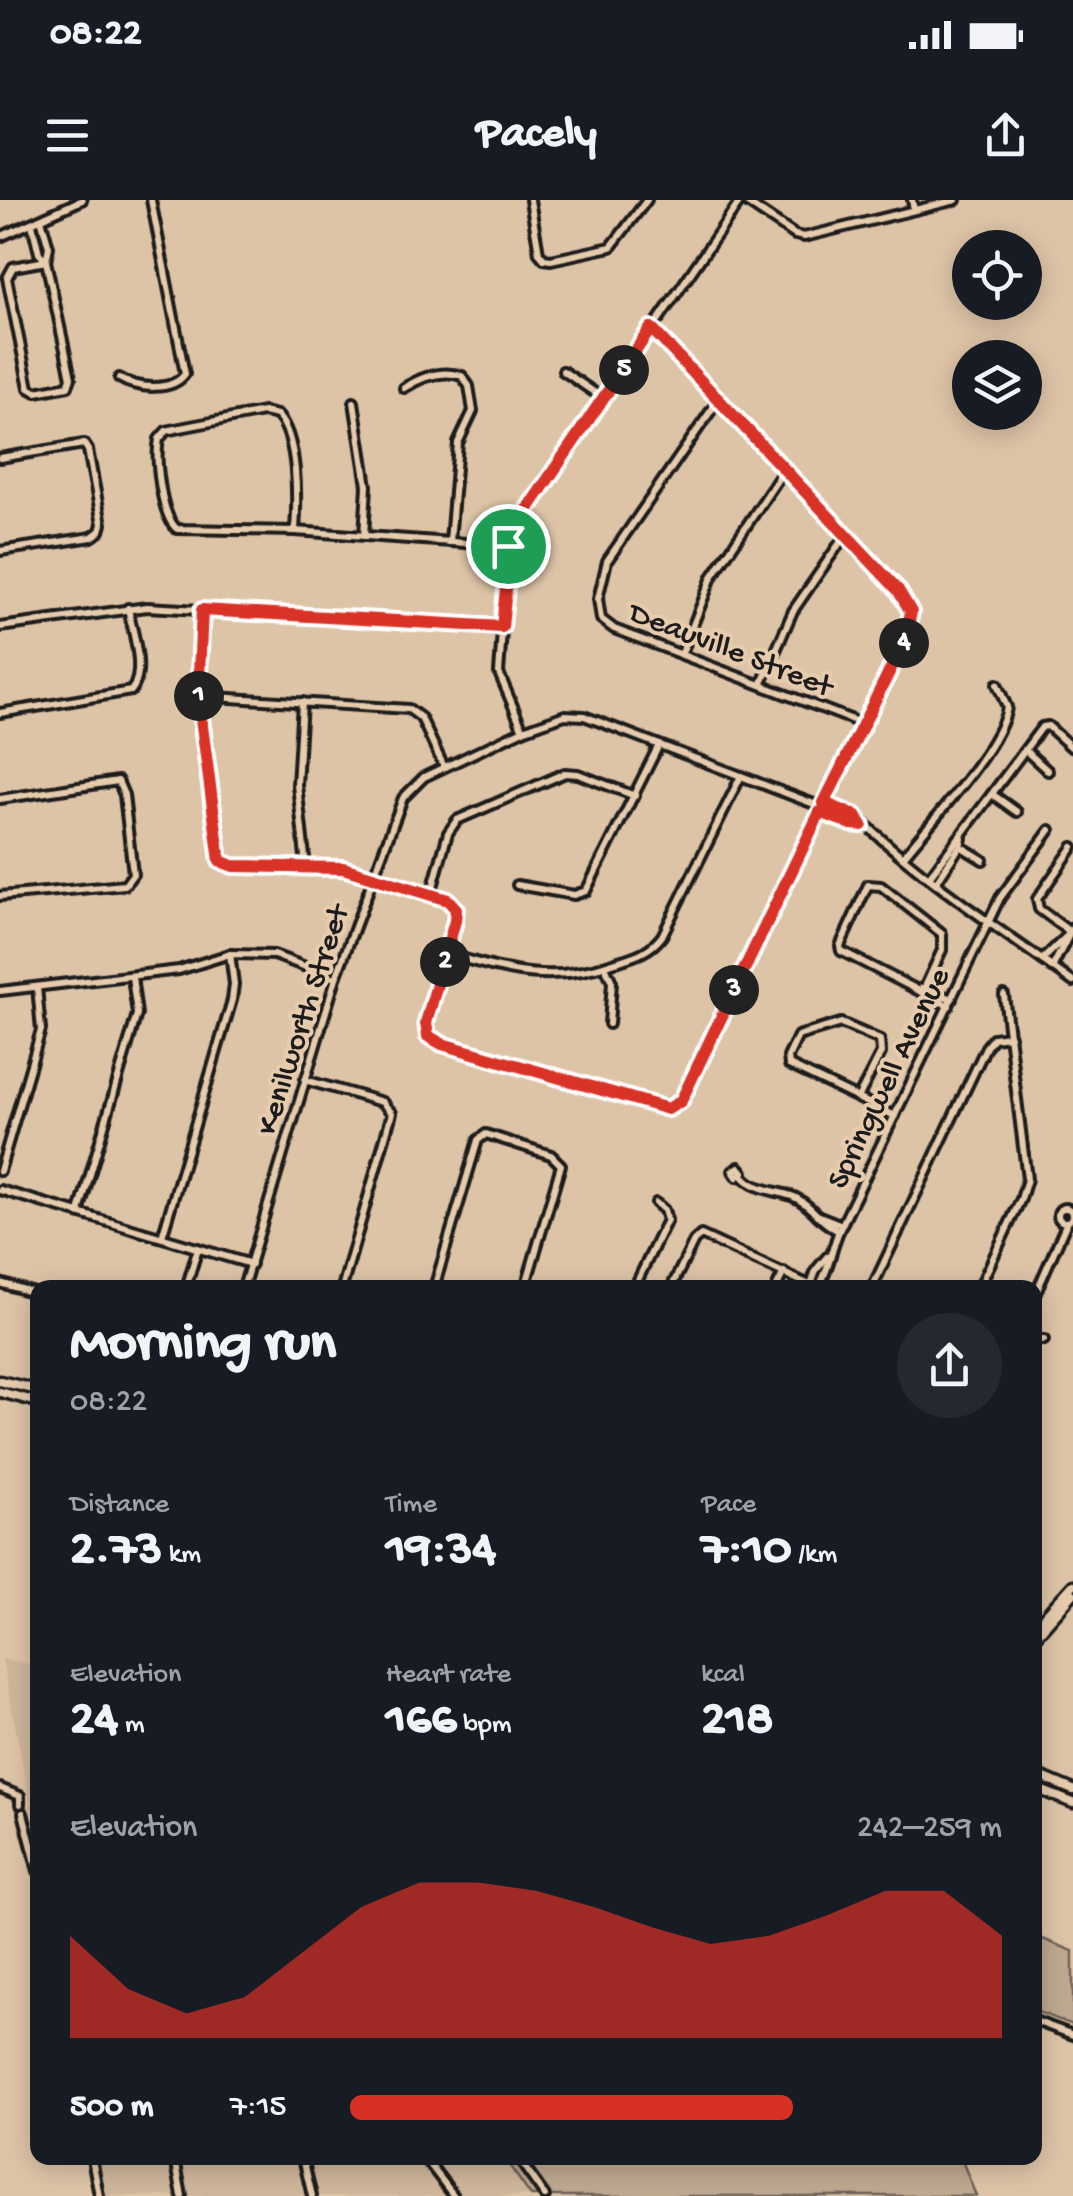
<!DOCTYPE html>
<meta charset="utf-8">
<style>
:root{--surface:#171b24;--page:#242831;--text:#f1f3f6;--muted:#9ea1a6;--accent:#d93025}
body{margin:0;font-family:"Gochi Hand",sans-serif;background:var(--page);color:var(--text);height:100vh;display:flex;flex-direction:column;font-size:38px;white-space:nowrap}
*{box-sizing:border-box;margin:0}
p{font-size:32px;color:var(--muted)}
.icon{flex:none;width:55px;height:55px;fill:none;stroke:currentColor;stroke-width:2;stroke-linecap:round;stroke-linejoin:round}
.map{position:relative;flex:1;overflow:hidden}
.details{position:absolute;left:30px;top:1080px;width:1012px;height:885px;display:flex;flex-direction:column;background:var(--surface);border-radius:20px;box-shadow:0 5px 25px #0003}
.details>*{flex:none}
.tools{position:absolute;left:952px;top:30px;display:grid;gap:20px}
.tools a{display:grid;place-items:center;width:90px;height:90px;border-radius:50%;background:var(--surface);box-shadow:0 5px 25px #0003;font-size:50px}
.pin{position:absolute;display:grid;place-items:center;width:85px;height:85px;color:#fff;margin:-42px;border:5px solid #fff;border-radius:50%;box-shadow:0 2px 10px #0007}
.km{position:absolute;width:50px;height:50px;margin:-25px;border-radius:50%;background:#222;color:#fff;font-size:28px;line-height:50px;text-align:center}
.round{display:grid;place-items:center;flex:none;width:105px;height:105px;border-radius:52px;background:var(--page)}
.overview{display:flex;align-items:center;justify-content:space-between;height:170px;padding:0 40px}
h1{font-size:55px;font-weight:700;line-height:75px}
.stats{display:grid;grid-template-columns:repeat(3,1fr);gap:15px;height:170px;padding:10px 40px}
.stats div{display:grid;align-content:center}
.stats b{font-size:50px;font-weight:700}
.stats small{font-size:28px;font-weight:400}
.stats p{font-size:28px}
.chart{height:280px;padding:20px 40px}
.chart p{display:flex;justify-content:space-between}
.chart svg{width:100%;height:180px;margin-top:10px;fill:var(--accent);opacity:.7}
ul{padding:0 40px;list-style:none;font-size:32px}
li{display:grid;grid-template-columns:160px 120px 1fr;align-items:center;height:75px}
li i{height:25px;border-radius:12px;background:var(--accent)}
.status{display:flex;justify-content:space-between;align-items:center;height:70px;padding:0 50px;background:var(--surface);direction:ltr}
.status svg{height:28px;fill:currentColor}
header{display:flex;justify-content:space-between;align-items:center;height:130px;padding:0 40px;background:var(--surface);font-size:45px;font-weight:700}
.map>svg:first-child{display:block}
.built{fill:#ceb69b}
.green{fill:#bea890;stroke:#6d6256;stroke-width:2.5}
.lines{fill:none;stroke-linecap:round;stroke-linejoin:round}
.minor-casing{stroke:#1c1c1c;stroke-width:14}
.major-casing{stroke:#1c1c1c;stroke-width:15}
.minor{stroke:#e6cbad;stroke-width:6}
.major{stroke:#e6cbad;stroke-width:8}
.route-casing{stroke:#fff;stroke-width:20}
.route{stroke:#d93025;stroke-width:12}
.labels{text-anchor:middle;stroke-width:8;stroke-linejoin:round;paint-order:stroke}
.street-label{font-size:32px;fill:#1c1c1c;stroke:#e6cbad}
</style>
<div class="status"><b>08:22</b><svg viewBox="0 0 49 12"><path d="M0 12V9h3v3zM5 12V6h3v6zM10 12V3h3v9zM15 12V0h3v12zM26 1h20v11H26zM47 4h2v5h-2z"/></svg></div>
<header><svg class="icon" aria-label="menu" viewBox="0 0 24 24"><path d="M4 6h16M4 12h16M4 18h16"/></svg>Pacely<svg class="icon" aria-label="share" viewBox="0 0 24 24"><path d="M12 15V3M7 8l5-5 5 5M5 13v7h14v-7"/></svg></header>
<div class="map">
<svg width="1073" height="1996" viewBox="0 0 1073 1996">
<rect width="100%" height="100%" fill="#dec4a7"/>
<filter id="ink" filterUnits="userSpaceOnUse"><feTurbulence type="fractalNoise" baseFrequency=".01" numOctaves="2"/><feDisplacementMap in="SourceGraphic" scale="20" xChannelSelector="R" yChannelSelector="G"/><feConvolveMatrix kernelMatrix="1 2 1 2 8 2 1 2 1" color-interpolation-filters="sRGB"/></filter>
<g filter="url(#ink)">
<!-- built -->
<g class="built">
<polygon points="2,1459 37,1465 37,1641 26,1581"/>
<polygon points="98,1958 504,1958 531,1996 105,1996"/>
</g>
<!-- green -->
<g class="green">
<polygon points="1035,1736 1073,1751 1073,1825 1035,1811"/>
<polygon points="504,1958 961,1958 976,1996 531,1996"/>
</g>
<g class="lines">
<!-- minor casing -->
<g class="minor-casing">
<g id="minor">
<polyline points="530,0 539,53 544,59 551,60 611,47 647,0"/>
<polyline points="743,0 795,35 804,37 956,0"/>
<polyline points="912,0 914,10"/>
<polyline points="32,24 39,53 46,61 49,47 41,19"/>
<polyline points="0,37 82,0"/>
<polygon points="46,61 71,178 68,186 36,192 29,188 7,78 13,67"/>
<polyline points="563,171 604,199"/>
<path d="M119,178C137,189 172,192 185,174L151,0"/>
<path d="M404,188C421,177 441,169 462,176L469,186L473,211L458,243L450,342"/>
<polyline points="719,199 607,361 598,399 601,419 614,429 863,524"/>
<polyline points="354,202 367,286 364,336"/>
<polyline points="0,258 84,244 88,250 102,324 100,331 92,337 0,351"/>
<path d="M295,331C297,302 299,237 277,215L263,212L180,228L166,231L159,239C155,259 161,316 177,329L295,331L508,346"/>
<path d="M202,409L198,496L220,661L233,665L343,668L448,700L456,709L455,721L426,823L428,836L442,844L658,908L677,906L905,440C916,416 908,401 892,383L651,128"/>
<polyline points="0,427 147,407 502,427"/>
<polyline points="682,453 712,377 784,270"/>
<polyline points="762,483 793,411 846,334"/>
<polyline points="198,496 409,509 421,518 444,567"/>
<polyline points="302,502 297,585 306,666"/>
<path d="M0,513L131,491C147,472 132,431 128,408"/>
<polyline points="523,530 499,473 508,346 512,333 741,0"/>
<polyline points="1025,550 1048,571"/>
<polyline points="992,594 1017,612"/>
<polyline points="0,599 118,581 124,595 133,674 125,685 0,696"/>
<polyline points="820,612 861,625"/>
<polyline points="960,646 983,660"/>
<path d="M903,657C930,623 1002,546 1007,507L997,484"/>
<polyline points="930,676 1042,527 1048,526 1071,547"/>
<polyline points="937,681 960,646 962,638"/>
<polyline points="517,685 574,695 586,691 659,545"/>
<polyline points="431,694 448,633 457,620 565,573 578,574 635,596"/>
<polyline points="1070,732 1039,709 1037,699 1073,647"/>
<path d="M447,754C510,772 551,785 616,762C635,756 650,752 662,736L741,576"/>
<polyline points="1042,760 1067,736"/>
<polyline points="605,766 612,782 609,824"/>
<polyline points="1052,768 1073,727"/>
<polyline points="922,788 952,799"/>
<polyline points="0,791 179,770 230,754 274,755 335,778"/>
<polyline points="922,793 942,750 942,734 881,686 868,685 840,746 841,751 949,806"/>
<polyline points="305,880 382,902 392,913 342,1088"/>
<polyline points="858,898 881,853 880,840 841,823 798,836 788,857 789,865 895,916"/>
<polygon points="739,967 743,972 737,977 733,971"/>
<polyline points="0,971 41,830 37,787"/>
<path d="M742,975C754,991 777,990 794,997C814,1006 817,1021 839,1031"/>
<polyline points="0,990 251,1064"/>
<circle cx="1065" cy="1015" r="7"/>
<polyline points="79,1012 137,814 132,777"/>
<polyline points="817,1015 842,1025"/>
<polyline points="162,1037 232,800 234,784 230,754"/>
<polyline points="0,1083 38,1094"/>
<polyline points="186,1088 198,1048"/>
<path d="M243,1088L336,778L403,598L424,577L523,530L565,515L584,516L814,604C826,603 849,609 858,617C921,679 1001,730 1073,782"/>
<polyline points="434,1088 478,940 486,934 551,955 561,965 525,1088"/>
<polyline points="634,1088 667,1020 664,1010 656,1003"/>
<polyline points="671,1088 694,1041 701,1035 816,1088"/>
<polyline points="776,1088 784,1072"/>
<polyline points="810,1088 816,1070 827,1057"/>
<path d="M818,1088C829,1071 831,1050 839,1031L1000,698L1050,630"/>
<polyline points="872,1088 986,847 993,838 1010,836"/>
<polyline points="979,1088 1021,999 1027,979 1004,795"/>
<polyline points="1035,1095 1067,1022"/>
<polyline points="1035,1140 1044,1140"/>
<polyline points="0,1588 20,1596 20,1604"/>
<polyline points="23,1613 38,1671"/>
<polyline points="1035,1821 1073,1835"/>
<polyline points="92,1958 99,1996"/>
<polyline points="175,1958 182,1996"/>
<polyline points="303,1958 312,1996"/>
<polyline points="425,1958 454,1996"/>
<polyline points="518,1958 545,1996"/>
</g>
</g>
<!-- major casing -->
<g class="major-casing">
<g id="major">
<polyline points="0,1181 38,1190"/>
<polyline points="0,1192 38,1202"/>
<polyline points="1035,1427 1073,1385"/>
<polyline points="1035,1437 1073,1394"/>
<polyline points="1035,1574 1073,1590"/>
<polyline points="1035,1588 1073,1603"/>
</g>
</g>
<!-- minor -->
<use href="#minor" class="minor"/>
<!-- major -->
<use href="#major" class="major"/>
</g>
</g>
<g class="lines" filter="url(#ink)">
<!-- route casing -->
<g class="route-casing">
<polygon id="route" points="651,128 898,390 911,412 905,440 824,603 856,616 862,625 851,624 820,612 681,901 668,909 442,844 428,836 426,823 455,721 456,709 448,700 343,668 233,666 220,661 198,496 202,410 502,427 512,332"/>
</g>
<!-- route -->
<use href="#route" class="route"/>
</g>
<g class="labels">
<!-- street labels -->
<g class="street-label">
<text transform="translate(732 447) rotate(21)" y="11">Deauville Street</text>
<text transform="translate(300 819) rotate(-72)" y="11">Kenilworth Street</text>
<text transform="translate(886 877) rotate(-64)" y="11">Springwell Avenue</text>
</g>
</g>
</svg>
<div class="tools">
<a><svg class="icon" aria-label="locate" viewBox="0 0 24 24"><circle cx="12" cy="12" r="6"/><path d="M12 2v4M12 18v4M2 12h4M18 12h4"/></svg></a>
<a><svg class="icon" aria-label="layers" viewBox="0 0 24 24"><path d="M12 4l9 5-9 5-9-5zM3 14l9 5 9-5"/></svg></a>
</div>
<div class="pin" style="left:508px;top:346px;background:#1e9e55"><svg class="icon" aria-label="arrive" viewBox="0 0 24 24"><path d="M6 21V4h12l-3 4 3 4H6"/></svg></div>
<b class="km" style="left:199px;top:496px">1</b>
<b class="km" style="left:445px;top:762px">2</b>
<b class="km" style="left:734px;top:790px">3</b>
<b class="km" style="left:904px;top:443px">4</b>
<b class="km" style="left:624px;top:170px">5</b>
<section class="details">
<div class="overview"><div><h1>Morning run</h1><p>08:22</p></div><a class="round"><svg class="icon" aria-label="share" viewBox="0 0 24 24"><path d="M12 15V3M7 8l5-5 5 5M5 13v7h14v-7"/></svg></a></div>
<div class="stats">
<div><p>Distance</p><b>2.73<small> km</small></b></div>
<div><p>Time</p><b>19:34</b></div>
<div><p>Pace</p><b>7:10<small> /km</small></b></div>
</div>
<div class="stats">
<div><p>Elevation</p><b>24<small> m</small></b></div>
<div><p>Heart rate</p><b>166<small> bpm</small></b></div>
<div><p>kcal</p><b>218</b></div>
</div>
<div class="chart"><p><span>Elevation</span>242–259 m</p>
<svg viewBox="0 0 160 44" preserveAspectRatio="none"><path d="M0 44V19L10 32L20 38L30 34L40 23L50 12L60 6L70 6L80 8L90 12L100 17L110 21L120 19L130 14L140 8L150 8L160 19V44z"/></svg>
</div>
<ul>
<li><b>500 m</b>7:15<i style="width:68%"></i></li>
</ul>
</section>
</div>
